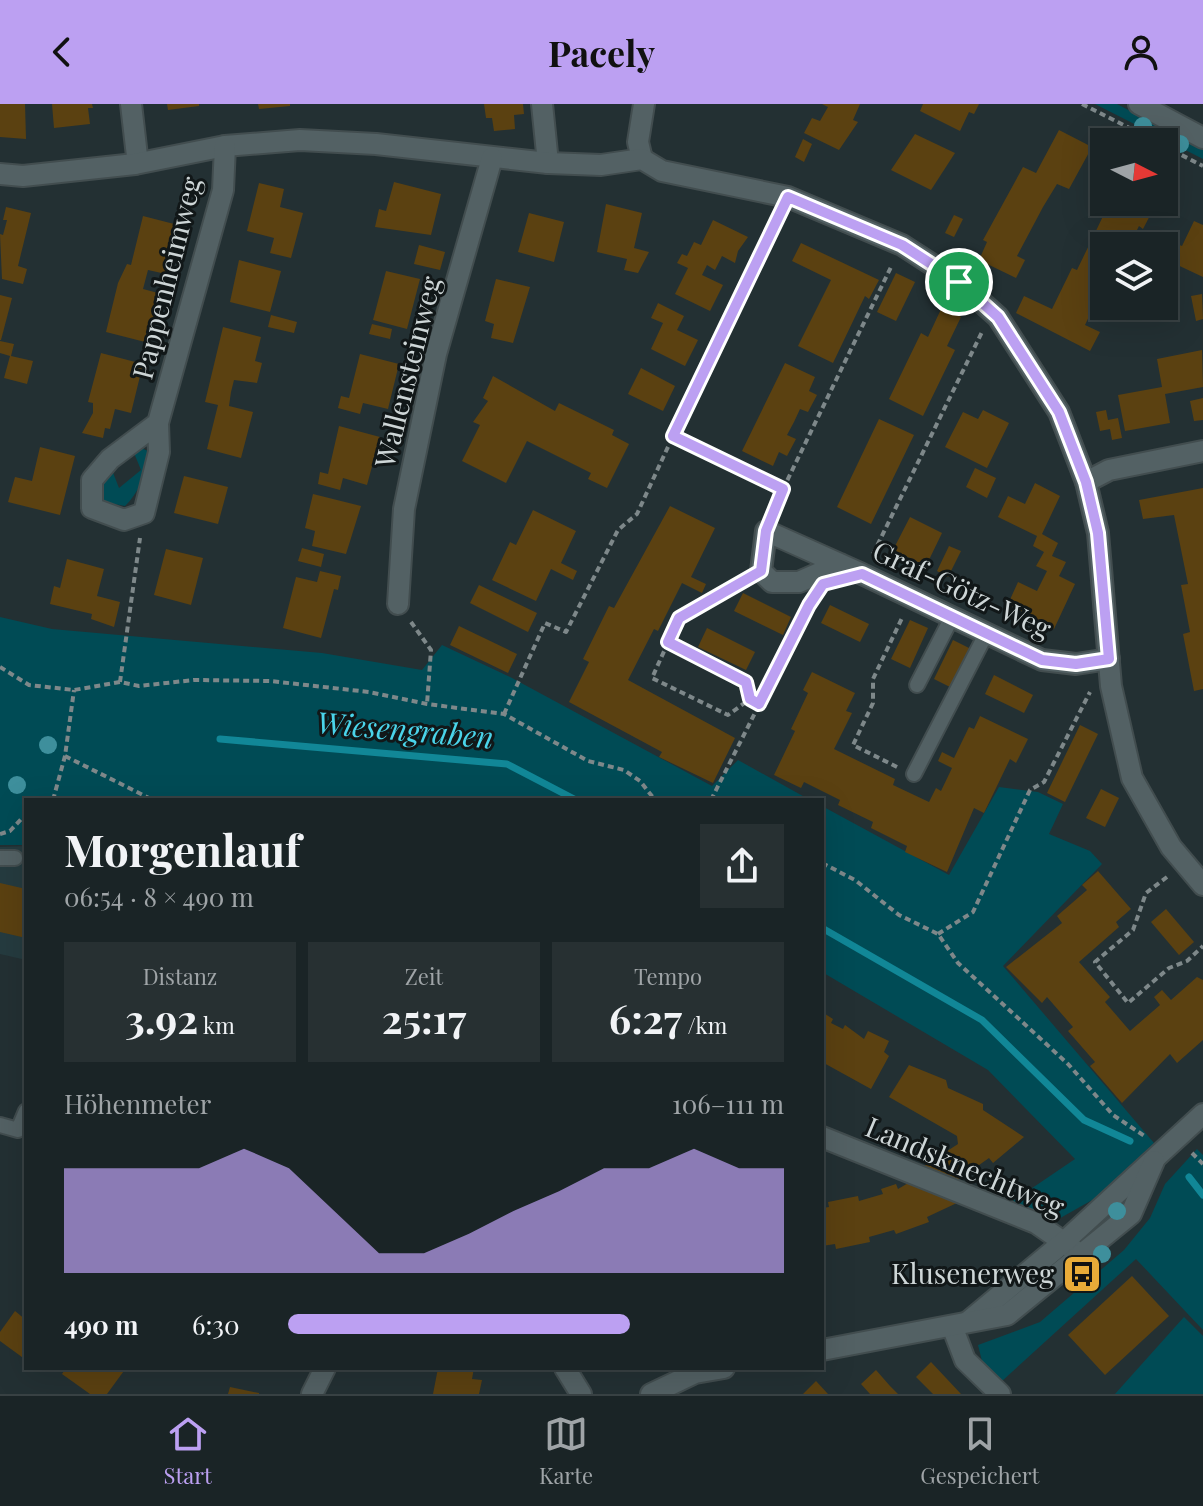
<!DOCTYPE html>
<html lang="de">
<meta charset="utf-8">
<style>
:root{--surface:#1a2426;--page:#273032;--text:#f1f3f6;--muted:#9fa4a7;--line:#384143;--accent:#bca0f2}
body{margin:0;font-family:"Playfair Display",serif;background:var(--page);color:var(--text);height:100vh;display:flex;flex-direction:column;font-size:30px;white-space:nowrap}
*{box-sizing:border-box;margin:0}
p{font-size:26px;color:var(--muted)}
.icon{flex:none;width:44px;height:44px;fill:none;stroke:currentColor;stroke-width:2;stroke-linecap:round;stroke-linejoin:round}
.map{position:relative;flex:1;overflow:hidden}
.details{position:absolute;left:24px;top:694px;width:800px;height:572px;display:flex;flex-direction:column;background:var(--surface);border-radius:0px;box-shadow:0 8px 32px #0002,0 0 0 2px var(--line)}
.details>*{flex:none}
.needle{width:52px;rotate:96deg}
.buttons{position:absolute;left:1090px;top:24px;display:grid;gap:16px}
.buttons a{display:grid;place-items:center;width:88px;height:88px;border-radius:0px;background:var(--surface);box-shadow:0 8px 32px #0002,0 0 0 2px var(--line);font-size:40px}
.pin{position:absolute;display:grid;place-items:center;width:68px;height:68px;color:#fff;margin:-34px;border:4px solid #fff;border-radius:50%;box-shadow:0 2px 8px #0007}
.round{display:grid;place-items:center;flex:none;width:84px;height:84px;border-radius:0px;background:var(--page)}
.headline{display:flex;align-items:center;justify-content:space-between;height:136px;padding:0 40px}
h1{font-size:44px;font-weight:700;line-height:60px}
.figures{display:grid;grid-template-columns:repeat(3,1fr);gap:12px;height:136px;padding:8px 40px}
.figures div{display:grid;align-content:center;border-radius:0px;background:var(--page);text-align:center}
.figures b{font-size:40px;font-weight:700}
.figures small{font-size:22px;font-weight:400}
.figures p{font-size:22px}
.chart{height:224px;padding:16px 40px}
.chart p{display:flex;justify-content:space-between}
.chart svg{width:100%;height:144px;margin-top:8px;fill:var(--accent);opacity:.7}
ul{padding:0 40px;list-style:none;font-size:26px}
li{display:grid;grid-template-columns:128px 96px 1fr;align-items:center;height:60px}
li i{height:20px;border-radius:10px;background:var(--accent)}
header{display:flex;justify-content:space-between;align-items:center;height:104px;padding:0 40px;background:var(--accent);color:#111;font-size:36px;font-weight:700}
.dock{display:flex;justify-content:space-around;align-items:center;height:112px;border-top:2px solid var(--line);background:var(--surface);font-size:22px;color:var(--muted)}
.dock a{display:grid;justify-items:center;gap:4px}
.dock .on{color:var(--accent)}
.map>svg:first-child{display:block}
.built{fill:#253b3f}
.green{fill:#004b55}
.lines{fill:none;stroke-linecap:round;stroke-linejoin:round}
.stream{stroke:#118797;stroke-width:7}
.building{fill:#5b4111}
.service-casing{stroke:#424d4f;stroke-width:18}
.minor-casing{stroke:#424d4f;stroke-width:24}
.path{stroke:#7e888a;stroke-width:4;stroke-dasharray:6 4;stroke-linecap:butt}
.service{stroke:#536164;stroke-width:14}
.minor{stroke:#536164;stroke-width:20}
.tree{fill:#3e8f9c}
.route-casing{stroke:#fff;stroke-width:16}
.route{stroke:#bca0f2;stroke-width:10}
.labels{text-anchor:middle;stroke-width:6;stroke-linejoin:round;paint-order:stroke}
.street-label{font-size:28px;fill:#ced6d7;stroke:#111718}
.poi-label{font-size:28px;fill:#ced6d7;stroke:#111718;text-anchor:end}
.water-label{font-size:30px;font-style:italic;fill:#4ad4ea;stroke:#111718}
</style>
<header><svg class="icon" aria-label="back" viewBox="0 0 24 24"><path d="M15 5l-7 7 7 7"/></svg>Pacely<svg class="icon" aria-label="person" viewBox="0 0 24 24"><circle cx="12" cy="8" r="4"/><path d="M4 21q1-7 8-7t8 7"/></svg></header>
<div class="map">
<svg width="1203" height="1290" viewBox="0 0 1203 1290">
<rect width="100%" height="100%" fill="#233033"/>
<!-- built -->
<polygon class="built" points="26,742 26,856 0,850 0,743"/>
<!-- green -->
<g class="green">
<polygon points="1095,0 1117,0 1203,46 1203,55"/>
<path d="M141,344L148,347C152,363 137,391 125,402L103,398C98,383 100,377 112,366L119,384L141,366L134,349Z"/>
<polygon points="0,513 52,525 322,549 422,566 442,541 512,574 712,682 738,656 810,696 26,696 26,741 0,741"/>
<polygon points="999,683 1038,688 1063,700 1049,730 1090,747 1102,760 1003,862 1154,1039 1094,1095 1055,1117 1010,1099 1075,1055 988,966 822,868 822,702 949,771"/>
<polygon points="1197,1045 1203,1051 1203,1226 1136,1155 1001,1278 982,1257 978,1241 1040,1218 1124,1146 1150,1114 1165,1080"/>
<polygon points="1184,1213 1203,1232 1203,1290 1115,1290"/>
</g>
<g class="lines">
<!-- stream -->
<g class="stream">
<polyline points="220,635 507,660 576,696"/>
<polyline points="822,824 982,916 1084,1016 1130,1037"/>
<polyline points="1189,1073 1203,1091"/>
</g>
</g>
<!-- building -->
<g class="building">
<polygon points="0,0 25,0 26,35 0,33"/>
<polygon points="52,0 92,0 93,4 88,4 90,20 54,24"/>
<polygon points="167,0 199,0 199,2 168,6"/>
<polygon points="258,0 290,0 290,2 259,5"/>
<polygon points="484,0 523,0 524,10 514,11 515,25 494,27 492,14 486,14"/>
<polygon points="822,0 860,0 853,16 858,18 839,46 804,29 812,14 820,17 828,3"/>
<polygon points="923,0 979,0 974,10 969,8 960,27 920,7"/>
<polygon points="1059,26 1092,43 1069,85 1057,80 1043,103 1017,152 1025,156 1016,174 979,156 987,138 983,136 1023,63 1036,69"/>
<polygon points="915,30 955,49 931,86 891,66"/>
<polygon points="803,35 812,40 804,58 795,53"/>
<polygon points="394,78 441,90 431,131 375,123 379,105 386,107"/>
<polygon points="259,79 284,85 280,103 303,109 291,154 270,149 274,134 247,127"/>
<polygon points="1116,98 1157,98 1143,125 1139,122 1129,142 1104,142 1104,181 1085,221 1100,228 1090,247 1016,209 1024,192 1052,205 1072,164 1077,166 1106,106 1111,108"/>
<polygon points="606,100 642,109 634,144 649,148 638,169 624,166 627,155 597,148"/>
<polygon points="6,103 31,109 18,162 27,165 23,180 2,175 0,130 3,131 7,116 3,116"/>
<polygon points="529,109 564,118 554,158 518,148"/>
<polygon points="954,111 963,115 954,133 945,129"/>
<polygon points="143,112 178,121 166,170 148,166 143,185 162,190 149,239 106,228 118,179 127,160 131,161"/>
<polygon points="713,116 748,133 738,147 735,159 722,152 715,166 707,161 702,171 723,181 710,207 675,190 688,164 677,159 682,150 687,152 694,138 701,141"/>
<polygon points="1194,117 1203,121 1203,173 1169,157 1177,140 1182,142"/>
<polygon points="801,139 879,176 869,195 865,192 833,259 798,242 831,176 792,157"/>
<polygon points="419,141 445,148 440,166 414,160"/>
<polygon points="239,156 281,167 270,208 230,198"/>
<polygon points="386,167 420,175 407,225 373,216"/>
<polygon points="896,169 915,178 896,217 877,208"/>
<polygon points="496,175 530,183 513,239 491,234 494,220 485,217"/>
<polygon points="1202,190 1203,215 1196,217 1191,192"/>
<polygon points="0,191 12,194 1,236 0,236"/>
<polygon points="658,199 684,212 677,226 698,236 685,262 651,245 663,219 651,214"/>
<polygon points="942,203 961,213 947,242 955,246 923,312 889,295 921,229 928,233"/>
<polygon points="271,211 297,218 294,229 268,223"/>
<polygon points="372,220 392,225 390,235 369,230"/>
<polygon points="223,223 261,233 255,257 262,259 257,279 234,276 231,288 229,302 253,308 241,354 207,345 218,301 205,298"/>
<polygon points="0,237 14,240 11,252 33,257 27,280 4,274 10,252 0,249"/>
<polygon points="1202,246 1203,283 1165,290 1170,319 1125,327 1118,291 1162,283 1157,255"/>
<polygon points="101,249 143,260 131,309 115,305 110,325 105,324 103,334 82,329 93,309 93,299 88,298"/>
<polygon points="360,250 399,260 388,305 363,299 360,310 338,304 341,292 349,294"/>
<polygon points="785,259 815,273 809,287 817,291 808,308 800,305 794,318 787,331 796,335 787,352 779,348 773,362 742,347"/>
<polygon points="641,264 675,282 663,307 628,290"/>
<polygon points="493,272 555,307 559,299 614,326 612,331 629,340 607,384 588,375 591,369 527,337 506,379 462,357 480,321 473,318 488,297 483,294"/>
<polygon points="1203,294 1203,316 1194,317 1190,297"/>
<polygon points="983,306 1009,319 987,364 945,343 963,308 978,315"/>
<polygon points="1106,306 1108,316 1118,314 1122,334 1112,336 1110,325 1100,327 1096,308"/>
<polygon points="879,315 914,331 871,420 837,403"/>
<polygon points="339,322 380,333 367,381 343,374 340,386 318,380 320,368 328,370"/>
<polygon points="40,343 75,352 60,411 8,398 15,373 32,377"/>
<polygon points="975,364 996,374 987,394 966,383"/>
<polygon points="184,372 228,383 218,420 174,409"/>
<polygon points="1035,379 1060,392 1042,430 1058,439 1052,452 1066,458 1059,472 1075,480 1054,525 1008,500 1018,478 1037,487 1047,467 1036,462 1044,448 1033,442 1037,432 998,413 1008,392 1025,400"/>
<polygon points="1203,384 1203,585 1194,587 1183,530 1190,528 1181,481 1188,480 1174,411 1143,415 1139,396"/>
<polygon points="313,390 361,402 346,450 312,442 315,427 305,424"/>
<polygon points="670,402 715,424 691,473 706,480 702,489 682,479 658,527 654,525 628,576 735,634 713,679 659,653 662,648 569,598 589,558 583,555 609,502 614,504"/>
<polygon points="533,406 576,427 561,459 577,467 573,476 551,465 536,497 492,476 510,438 516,441"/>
<polygon points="910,413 942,429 926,462 893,446"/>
<polygon points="949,442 961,447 948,473 937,467"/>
<polygon points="302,444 324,450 321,463 298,457"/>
<polygon points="166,445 203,454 191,501 154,491"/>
<polygon points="67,455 104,465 97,492 120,498 114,523 91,515 92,510 50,500 54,482 60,484"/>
<polygon points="320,467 341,472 338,486 334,485 321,534 283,524 296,473 317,478"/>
<polygon points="479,481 537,509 528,528 470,499"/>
<polygon points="743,489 791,513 783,531 734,507"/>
<polygon points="830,501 869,520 860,538 821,519"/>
<polygon points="910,516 928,524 910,564 891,555"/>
<polygon points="459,522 517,550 508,569 450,541"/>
<polygon points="707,524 755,548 746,566 698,543"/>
<polygon points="953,536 971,545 952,584 934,575"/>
<polygon points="812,568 855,589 846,607 852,609 834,645 895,675 893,681 929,698 936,684 941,687 952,664 938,657 942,648 954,654 969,623 974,625 980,612 1028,635 1016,659 1010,655 984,709 974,704 947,768 905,748 907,742 871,724 873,718 838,701 840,696 804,678 801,684 774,671 795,627 791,625 808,589 803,586"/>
<polygon points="994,571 1033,591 1024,609 985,590"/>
<polygon points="1080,621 1098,630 1065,698 1047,689"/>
<polygon points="1101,685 1119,694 1105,723 1086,714"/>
<polygon points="1098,767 1131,805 1116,818 1119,823 1079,858 1110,893 1105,898 1130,927 1160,901 1154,893 1162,886 1171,896 1197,873 1203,876 1203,936 1177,959 1170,950 1122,999 1090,962 1095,958 1068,927 1073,923 1047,893 1042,899 1006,863 1062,819 1057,812 1087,786 1082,781"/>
<polygon points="0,779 26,785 26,834 0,828"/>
<polygon points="1166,805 1194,838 1179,851 1151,818"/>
<polygon points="822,908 833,915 831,919 843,925 845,921 864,935 868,927 889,937 884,948 889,952 871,985 822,958"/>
<polygon points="909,961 946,976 948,984 983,1000 983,1006 1024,1033 993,1059 989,1054 958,1076 924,1062 958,1040 957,1032 889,993"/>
<polygon points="910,1078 959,1098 927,1113 929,1118 896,1130 894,1126 869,1133 870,1138 836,1145 835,1140 822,1142 822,1104 829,1103 828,1098 858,1092 859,1097 883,1090 881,1085 896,1080 898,1085"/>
<polygon points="1132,1172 1169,1212 1105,1271 1068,1231"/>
<polygon points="15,1207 26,1216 26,1256 0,1237 0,1228"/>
<polygon points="931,1258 961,1290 933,1290 916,1273"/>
<polygon points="66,1264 126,1264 107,1290 90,1290 62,1270"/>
<polygon points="438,1264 474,1264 472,1275 482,1276 479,1290 433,1290"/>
<polygon points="876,1266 890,1282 898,1290 870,1290 861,1280"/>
<polygon points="816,1277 828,1290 803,1290"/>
<polygon points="230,1283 259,1289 259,1290 228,1290"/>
</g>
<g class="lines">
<!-- service casing -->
<g class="service-casing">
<g id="service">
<polyline points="917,581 952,513"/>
<polyline points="914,670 986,530"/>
<polyline points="0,754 15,754"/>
<polyline points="0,1021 18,1026 26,1007"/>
</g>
</g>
<!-- minor casing -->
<g class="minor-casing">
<g id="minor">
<polyline points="131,0 137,52 135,60"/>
<polyline points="542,0 548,59"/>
<polyline points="1139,0 1203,34"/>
<polyline points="642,55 638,38 644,0"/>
<polyline points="0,70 23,72 135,60 225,42 300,36 376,40 548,59 601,61 642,55 662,67 788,93 902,141 959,178 998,213 1059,308 1086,378 1098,429 1111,582 1132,674 1171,743 1203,781"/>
<polyline points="158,319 159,348 144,409 124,416 92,404 92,376 110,355 158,319 223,86 225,42"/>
<polyline points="1086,378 1109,366 1203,347"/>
<polyline points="840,460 799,478 772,478 761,467 766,427 862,470 1042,556 1076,560 1109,555"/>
<polyline points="398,500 404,405 436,250 492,54"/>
<polyline points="822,1033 1036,1119 1072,1144"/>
<polyline points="969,1217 1065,1137 1203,1010"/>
<polyline points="952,1222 965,1256 1000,1290"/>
<polyline points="822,1246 1007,1211 1131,1110 1154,1057"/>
<polyline points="565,1264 581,1290"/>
<polyline points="312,1290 325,1264"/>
<polyline points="651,1290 695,1269 724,1264"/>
</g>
</g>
<!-- path -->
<g class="path">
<polyline points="1082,0 1157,38"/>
<polyline points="1164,42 1203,62"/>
<polyline points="783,385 892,161"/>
<polyline points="774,406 783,385 673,332 779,112"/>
<polyline points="873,450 982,228"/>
<polyline points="743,478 679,514 652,574 728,611 750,595 759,600"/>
<polyline points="411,518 431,546 427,600"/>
<polyline points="669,538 746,578 750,595"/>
<polyline points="0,563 29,581 74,586 120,578 139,582 194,576 270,577 369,588 427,600 504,610 588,657 624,666 640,677 655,696"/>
<polyline points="120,578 140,434"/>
<polyline points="504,610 545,519 566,528 618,426 637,410 673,332"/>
<polyline points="65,652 153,696"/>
<polyline points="897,663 853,641 873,599 873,575 902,514"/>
<polyline points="53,696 65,652 74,586"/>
<polyline points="711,696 811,498"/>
<polyline points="0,730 10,727 26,710"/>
<polyline points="822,759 855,776 899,811 938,830 958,859 1068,960 1113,1011 1146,1033"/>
<polyline points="1167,773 1146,789 1133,826 1095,858 1128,899 1169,864 1187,857 1203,842"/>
<polyline points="938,830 973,808 1030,686 1044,678 1090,588"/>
<polyline points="1192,1049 1203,1060"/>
</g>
<!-- service -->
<use href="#service" class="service"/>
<!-- minor -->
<use href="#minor" class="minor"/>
</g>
<!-- trees -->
<g class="tree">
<circle cx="1143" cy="22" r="9"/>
<circle cx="1180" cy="40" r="9"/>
<circle cx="48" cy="641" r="9"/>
<circle cx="17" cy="681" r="9"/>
<circle cx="1117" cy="1107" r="9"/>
<circle cx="1102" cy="1150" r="9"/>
</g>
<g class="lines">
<!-- route casing -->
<g class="route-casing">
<polygon id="route" points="788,93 902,141 959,178 998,213 1059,308 1086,378 1098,429 1109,555 1076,560 1042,556 862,470 823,480 809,501 759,600 750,595 746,578 668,538 679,514 761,467 766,427 783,385 673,332"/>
</g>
<!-- route -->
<use href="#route" class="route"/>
</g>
<!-- icons -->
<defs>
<g id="bus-square" transform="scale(2)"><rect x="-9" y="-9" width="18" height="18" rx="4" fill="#e9ab38" stroke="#111718"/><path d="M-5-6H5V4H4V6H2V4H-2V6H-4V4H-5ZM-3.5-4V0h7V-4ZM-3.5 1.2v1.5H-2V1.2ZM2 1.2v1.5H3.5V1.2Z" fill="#111"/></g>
</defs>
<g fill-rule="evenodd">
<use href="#bus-square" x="1082" y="1170"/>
</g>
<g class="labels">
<!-- street labels -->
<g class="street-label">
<text transform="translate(167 174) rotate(-76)" y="10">Pappenheimweg</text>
<text transform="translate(408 268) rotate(-76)" y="10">Wallensteinweg</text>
<text transform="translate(962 486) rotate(25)" y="10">Graf-Götz-Weg</text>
<text transform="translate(965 1063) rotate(23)" y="10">Landsknechtweg</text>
</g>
<!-- poi labels -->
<g class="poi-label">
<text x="1054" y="1180">Klusenerweg</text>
</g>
<!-- water labels -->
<g class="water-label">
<text transform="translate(405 627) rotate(5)" y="10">Wiesengraben</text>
</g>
</g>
</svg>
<div class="buttons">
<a><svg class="needle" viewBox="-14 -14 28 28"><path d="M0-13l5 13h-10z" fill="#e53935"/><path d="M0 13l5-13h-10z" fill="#9fa4a7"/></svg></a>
<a><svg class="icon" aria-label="layers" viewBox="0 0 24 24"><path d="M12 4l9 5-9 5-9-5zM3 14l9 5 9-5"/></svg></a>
</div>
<div class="pin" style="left:959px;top:178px;background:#1e9e55"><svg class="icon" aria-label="arrive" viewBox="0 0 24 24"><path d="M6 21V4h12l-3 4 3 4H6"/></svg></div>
<section class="details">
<div class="headline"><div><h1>Morgenlauf</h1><p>06:54 · 8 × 490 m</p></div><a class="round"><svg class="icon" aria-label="share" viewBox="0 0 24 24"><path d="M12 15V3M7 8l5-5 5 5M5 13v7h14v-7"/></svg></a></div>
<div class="figures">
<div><p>Distanz</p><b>3.92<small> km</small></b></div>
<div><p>Zeit</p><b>25:17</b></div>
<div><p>Tempo</p><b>6:27<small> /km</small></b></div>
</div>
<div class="chart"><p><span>Höhenmeter</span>106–111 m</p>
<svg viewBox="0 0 160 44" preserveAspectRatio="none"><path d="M0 44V12L10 12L20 12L30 12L40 6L50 12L60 25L70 38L80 38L90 32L100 25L110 19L120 12L130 12L140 6L150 12L160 12V44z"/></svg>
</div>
<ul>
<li><b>490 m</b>6:30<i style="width:69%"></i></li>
</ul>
</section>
</div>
<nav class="dock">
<a class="on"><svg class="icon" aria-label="home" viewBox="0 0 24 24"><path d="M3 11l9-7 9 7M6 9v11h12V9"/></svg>Start</a>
<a><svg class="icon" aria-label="map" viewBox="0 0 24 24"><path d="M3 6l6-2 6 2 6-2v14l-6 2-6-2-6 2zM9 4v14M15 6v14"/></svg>Karte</a>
<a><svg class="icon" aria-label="saved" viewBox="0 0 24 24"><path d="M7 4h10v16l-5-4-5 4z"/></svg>Gespeichert</a>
</nav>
